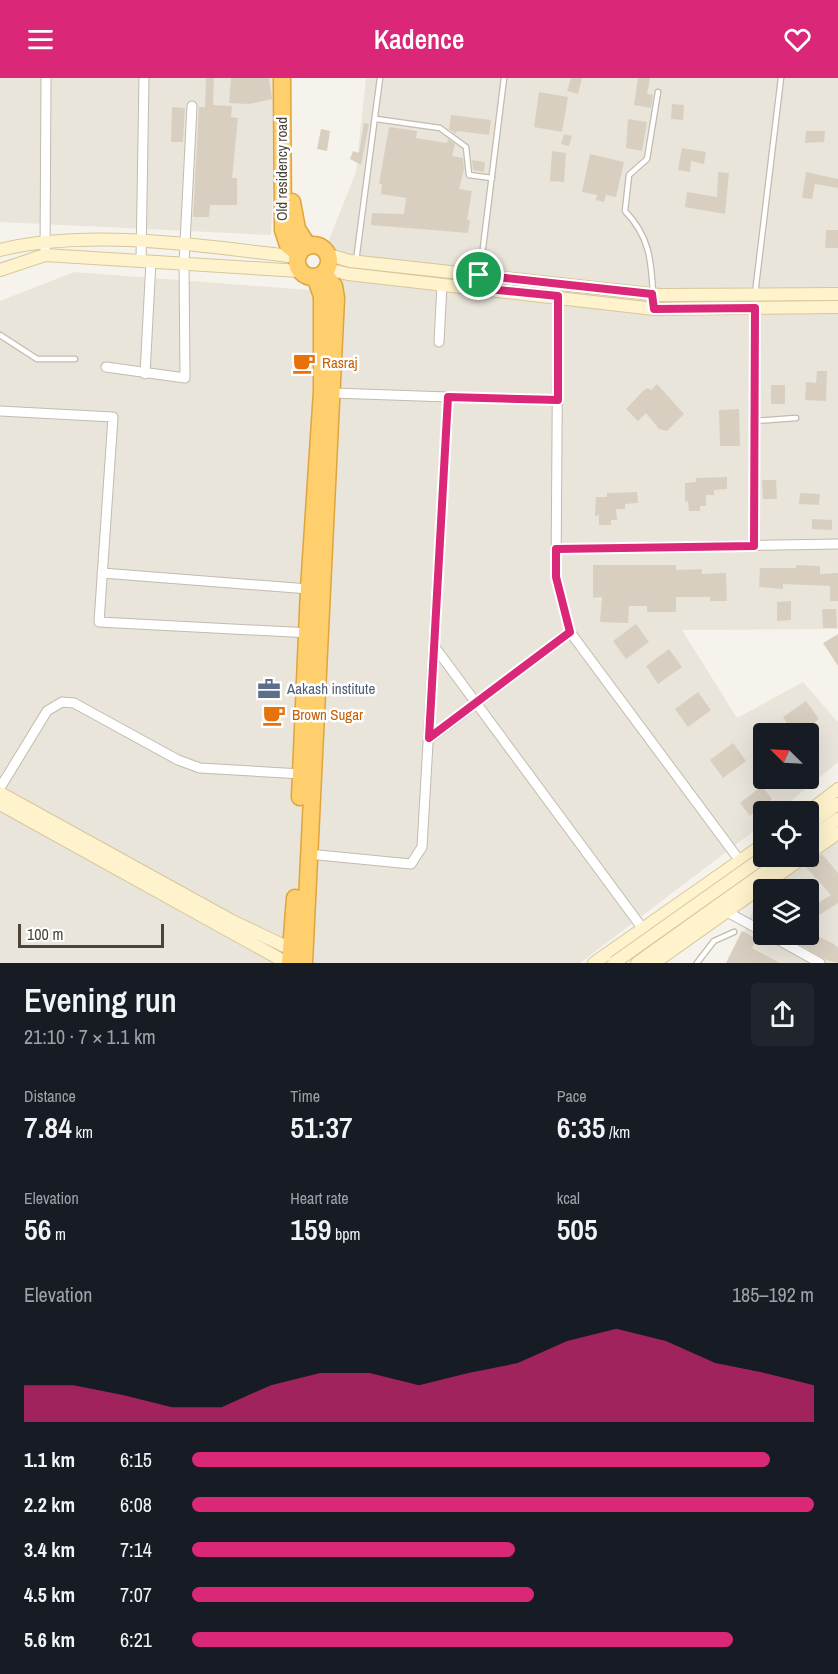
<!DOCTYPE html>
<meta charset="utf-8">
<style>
:root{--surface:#171b24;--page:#20242c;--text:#f1f3f6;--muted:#9ea1a6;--accent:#db2777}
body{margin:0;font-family:"Archivo Narrow",sans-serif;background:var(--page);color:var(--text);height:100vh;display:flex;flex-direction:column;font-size:22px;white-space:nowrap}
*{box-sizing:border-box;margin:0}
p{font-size:20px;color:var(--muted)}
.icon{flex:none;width:33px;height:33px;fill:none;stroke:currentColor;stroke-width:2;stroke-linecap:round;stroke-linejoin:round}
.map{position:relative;height:885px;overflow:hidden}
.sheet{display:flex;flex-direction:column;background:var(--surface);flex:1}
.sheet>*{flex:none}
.needle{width:39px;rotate:294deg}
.fabs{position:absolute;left:753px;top:645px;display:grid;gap:12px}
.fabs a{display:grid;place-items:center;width:66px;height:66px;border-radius:6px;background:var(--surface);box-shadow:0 6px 24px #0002;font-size:30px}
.scale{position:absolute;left:18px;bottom:15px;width:146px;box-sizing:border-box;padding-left:6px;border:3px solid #4b4439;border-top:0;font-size:16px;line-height:21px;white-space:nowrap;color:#4b4439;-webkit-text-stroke:4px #fff;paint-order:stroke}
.pin{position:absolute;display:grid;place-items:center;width:51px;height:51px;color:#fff;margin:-26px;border:3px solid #fff;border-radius:50%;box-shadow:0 2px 6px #0007}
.round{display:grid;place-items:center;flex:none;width:63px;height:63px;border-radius:6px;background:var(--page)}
.head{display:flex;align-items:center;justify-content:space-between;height:102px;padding:0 24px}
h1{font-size:33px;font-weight:600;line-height:45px}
.stats{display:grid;grid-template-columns:repeat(3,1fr);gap:9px;height:102px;padding:6px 24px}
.stats div{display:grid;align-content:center}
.stats b{font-size:30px;font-weight:600}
.stats small{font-size:16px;font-weight:400}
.stats p{font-size:16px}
.chart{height:168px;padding:12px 24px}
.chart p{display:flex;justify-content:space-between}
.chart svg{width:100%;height:108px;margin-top:6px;fill:var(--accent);opacity:.7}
ul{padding:0 24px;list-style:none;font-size:20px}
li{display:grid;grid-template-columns:96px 72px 1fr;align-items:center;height:45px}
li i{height:15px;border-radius:8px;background:var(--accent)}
header{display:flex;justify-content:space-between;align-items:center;height:78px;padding:0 24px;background:var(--accent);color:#fff;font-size:27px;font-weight:600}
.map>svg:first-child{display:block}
.residential{fill:#eae5da;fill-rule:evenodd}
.building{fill:#d8cfc1}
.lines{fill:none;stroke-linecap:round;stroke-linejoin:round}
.lane-casing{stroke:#c2bbae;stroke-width:7}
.street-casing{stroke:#c2bbae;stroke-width:11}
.secondary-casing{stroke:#d6c79b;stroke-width:14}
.highway-casing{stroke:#e0a43c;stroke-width:19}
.lane{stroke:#fff;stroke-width:4.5}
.street{stroke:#fff;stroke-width:9}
.secondary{stroke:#fff3cd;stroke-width:12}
.highway{stroke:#ffcf6e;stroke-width:16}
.secondary-bridge-casing{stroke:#d6c79b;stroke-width:14;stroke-linecap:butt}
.secondary-bridge{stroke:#fff3cd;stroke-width:12}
.route-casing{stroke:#fff;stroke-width:12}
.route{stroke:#db2777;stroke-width:8}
.labels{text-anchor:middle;stroke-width:5;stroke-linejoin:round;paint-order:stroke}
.street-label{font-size:15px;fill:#4b4439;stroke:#fff}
.food-label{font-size:15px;fill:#c56008;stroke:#fff;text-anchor:start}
.service-label{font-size:15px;fill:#4e5e75;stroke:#fff;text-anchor:start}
</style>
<header><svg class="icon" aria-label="menu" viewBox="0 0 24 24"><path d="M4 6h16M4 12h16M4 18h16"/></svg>Kadence<svg class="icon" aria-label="heart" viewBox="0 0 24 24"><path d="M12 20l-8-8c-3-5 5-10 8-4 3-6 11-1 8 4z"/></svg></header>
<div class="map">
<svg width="838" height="885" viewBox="0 0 838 885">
<rect width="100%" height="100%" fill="#f6f3ec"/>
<!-- residential -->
<g class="residential">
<polygon points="0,0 277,0 271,157 0,144"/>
<path d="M366,0H838V551L682,552L737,640L803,604L838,644V684L779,733L764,734L763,746L580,885H0V223L74,194L309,212L356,94ZM764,656H808V700H764Z"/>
<polygon points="838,760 838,885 732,885 759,816 763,813 764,856 808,856 808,812 766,811"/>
</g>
<!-- building -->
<g class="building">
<polygon points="206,0 214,0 213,27 232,28 231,39 238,40 232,100 237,100 237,127 210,127 209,139 193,139 199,29 205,29"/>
<polygon points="231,0 269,0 272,21 249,26 229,25"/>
<polygon points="571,0 582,0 578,16 567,13"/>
<polygon points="638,0 650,0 647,16 653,17 651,30 634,27"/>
<polygon points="539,14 568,19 562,54 534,49"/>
<polygon points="672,26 684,27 683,42 671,41"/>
<polygon points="172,29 185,30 183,64 171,64"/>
<polygon points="451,37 491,42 489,57 457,53 456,56 449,51"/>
<polygon points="628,41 647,44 642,73 626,70"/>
<polygon points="364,45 369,46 361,87 350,81 353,73 359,75"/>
<polygon points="389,49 417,53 416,60 447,65 448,61 455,66 452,78 463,80 464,91 459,111 472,113 467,142 470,142 468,155 371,147 372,135 404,136 406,120 381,116 382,106 379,106"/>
<polygon points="321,51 330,53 327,73 317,71"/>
<polygon points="806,53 825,53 824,64 805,65"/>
<polygon points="564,56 572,58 569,68 561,66"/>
<polygon points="682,70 706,74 704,86 691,83 690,94 678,92"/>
<polygon points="552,73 566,75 564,104 550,103"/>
<polygon points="590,76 624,84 616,119 606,117 604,124 596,122 597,117 582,114"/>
<polygon points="472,82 485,84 484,94 473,92"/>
<polygon points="718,94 729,95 725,136 685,129 687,114 717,119"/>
<polygon points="806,94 838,101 838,110 815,106 812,121 802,120"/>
<polygon points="826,152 838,152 838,170 825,170"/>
<polygon points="817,293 827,293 826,323 805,322 806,304 816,305"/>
<polygon points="657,306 684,336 667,353 659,351 646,335 638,343 626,331 643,313 648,310 651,312"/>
<rect x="771" y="307" width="14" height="19"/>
<polygon points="739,331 740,368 720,368 719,332"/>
<polygon points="727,399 727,411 714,412 714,417 706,417 706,428 700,428 700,433 689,433 688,423 685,424 685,405 696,404 696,400"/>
<polygon points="762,402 776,402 777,421 763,421"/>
<polygon points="637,414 638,425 625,426 625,431 616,431 617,442 611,442 611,447 599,447 599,437 595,438 596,419 607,419 607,415"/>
<polygon points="800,415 820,416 819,427 799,426"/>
<polygon points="812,441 832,442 832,452 812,451"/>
<polygon points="593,487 676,487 676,492 702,491 702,496 726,495 727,523 710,523 710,519 676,519 676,534 647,534 647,528 629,528 628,545 600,544 602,519 593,520"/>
<polygon points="796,487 820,488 820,496 838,495 838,523 830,523 830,508 783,506 783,511 759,509 760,490 796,490"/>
<polygon points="791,523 791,542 777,543 777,524"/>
<polygon points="822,531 836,531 837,550 823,550"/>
<polygon points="636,546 649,564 626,581 613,563"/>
<polygon points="838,556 838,588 823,565"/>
<polygon points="669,571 682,589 658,606 646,588"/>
<polygon points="698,614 711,632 688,649 675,631"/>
<polygon points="806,623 819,641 798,656 794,656 783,639"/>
<polygon points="733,665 746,683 723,700 710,682"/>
<polygon points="762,708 772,721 750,738 740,725"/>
<polygon points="822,776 838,795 838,825 808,844 808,831 831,817 805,788"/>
<polygon points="764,822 764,846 753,841"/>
<polygon points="742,853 757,861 752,870 780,885 726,885"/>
<polygon points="808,853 834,866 838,870 838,885 826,882 790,861 792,856 808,856"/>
</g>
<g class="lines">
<!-- lane casing -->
<g class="lane-casing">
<g id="lane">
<polyline points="376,41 440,50 466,69 469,97 492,100"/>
<polyline points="356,183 380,0"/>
<polyline points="478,210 504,0"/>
<polyline points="755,216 781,0"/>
<path d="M654,231C651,191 654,163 625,133L629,97L647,81L658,14"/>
<polyline points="0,257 37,281 75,281"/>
<polyline points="754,343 796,340"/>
<polyline points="754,468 755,231"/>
<polyline points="697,885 714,863 734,854"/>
</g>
</g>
<!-- street casing -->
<g class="street-casing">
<g id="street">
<polyline points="45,177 46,0"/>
<polyline points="141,183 144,0"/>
<polyline points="439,264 442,206"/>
<polyline points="106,289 185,300 184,185 192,28"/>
<polyline points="145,296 151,183"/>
<polyline points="448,319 558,322"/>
<polyline points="0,333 113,339 99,544 311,555"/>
<polyline points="556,471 838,466"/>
<polyline points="102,495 309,511"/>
<polyline points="570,554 740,783"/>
<polyline points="434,568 643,851"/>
<polyline points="429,661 570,554 556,499 558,218"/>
<polyline points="0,710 47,633 62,624 74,625 178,682 200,690 302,696"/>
<polyline points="308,776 411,786 422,769 448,319 333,315"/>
<polyline points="727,834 764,854"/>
<polyline points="768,856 820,885"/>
</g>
</g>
<!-- secondary casing -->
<g class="secondary-casing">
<g id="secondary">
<path d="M0,172C89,150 206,168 297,179"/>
<polyline points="329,177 350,183 660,217 838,216"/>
<polyline points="327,191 348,196 654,231 838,229"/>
<polyline points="0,192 45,177 300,193"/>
<polyline points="0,715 232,843 291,871"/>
<polyline points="0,726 287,885"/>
<polyline points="808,734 838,711"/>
<polyline points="808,747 838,726"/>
<polyline points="808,762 838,741"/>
<polyline points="808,776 838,755"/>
<polyline points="594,885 764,766"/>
<polyline points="637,885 786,778"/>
<polyline points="654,885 805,778"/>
</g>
</g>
<!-- highway casing -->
<g class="highway-casing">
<g id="highway">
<polyline points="282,0 283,152 288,167 299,176"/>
<polyline points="292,124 297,151 308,168"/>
<circle cx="313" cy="183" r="16"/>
<polyline points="300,719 309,511 322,313 322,218 315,199"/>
<polyline points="290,885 295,820"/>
<polyline points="304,885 336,220 334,208 324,196"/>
</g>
</g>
<!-- lane -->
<use href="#lane" class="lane"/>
<!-- street -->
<use href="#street" class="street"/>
<!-- secondary -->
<use href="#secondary" class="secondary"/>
<!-- highway -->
<use href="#highway" class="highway"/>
<!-- secondary-bridge casing -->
<g class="secondary-bridge-casing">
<polyline id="secondary-bridge" points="614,885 765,778"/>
</g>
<!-- secondary-bridge -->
<use href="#secondary-bridge" class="secondary-bridge"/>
</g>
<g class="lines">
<!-- route casing -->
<g class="route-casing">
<polygon id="route" points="479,197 652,216 654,231 755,230 754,468 556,471 556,499 570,554 429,660 448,319 558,322 558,218 478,210"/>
</g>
<!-- route -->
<use href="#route" class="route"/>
</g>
<!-- icons -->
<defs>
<g id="cafe-bare" transform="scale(1.8)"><path d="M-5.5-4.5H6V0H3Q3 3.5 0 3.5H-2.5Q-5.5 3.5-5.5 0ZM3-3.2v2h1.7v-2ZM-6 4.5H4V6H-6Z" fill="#e8710a" stroke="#fff" stroke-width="2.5" paint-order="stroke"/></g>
<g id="office-bare" transform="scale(1.8)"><path d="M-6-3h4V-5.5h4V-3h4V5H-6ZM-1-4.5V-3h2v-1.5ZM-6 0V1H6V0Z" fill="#5c6f8a" stroke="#fff" stroke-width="2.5" paint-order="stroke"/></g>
</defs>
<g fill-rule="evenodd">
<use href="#cafe-bare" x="304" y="285"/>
<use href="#office-bare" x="269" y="611"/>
<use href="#cafe-bare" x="274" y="637"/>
</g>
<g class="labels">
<!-- street labels -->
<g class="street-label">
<text transform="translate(282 91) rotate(-90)" y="5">Old residency road</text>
</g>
<!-- food labels -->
<g class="food-label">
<text x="322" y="290">Rasraj</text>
<text x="292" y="642">Brown Sugar</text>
</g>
<!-- service labels -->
<g class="service-label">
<text x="287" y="616">Aakash institute</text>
</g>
</g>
</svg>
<div class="fabs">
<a><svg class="needle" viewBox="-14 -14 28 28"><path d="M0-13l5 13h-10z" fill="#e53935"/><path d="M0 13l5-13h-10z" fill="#9ea1a6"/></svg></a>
<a><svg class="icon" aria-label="locate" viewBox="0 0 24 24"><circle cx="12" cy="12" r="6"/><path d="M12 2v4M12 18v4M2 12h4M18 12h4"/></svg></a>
<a><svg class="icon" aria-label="layers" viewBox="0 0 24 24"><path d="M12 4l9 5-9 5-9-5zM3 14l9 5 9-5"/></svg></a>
</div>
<div class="scale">100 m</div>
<div class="pin" style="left:479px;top:197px;background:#1e9e55"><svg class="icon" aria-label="arrive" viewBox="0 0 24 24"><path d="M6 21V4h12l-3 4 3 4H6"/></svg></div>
</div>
<section class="sheet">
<div class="head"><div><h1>Evening run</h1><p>21:10 · 7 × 1.1 km</p></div><a class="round"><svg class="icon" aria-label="share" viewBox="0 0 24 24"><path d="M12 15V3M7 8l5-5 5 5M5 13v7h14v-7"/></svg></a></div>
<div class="stats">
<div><p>Distance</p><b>7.84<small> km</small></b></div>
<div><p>Time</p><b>51:37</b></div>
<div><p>Pace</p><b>6:35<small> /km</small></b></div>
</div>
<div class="stats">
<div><p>Elevation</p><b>56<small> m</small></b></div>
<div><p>Heart rate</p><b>159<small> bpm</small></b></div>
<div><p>kcal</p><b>505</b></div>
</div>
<div class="chart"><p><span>Elevation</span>185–192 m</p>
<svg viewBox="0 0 160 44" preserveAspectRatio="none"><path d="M0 44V29L10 29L20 33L30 38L40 38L50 29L60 24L70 24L80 29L90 24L100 20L110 11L120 6L130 11L140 20L150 24L160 29V44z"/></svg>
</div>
<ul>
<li><b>1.1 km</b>6:15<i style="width:93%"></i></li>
<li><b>2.2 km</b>6:08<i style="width:100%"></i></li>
<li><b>3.4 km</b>7:14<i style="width:52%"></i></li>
<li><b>4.5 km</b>7:07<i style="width:55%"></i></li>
<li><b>5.6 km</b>6:21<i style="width:87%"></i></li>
</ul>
</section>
